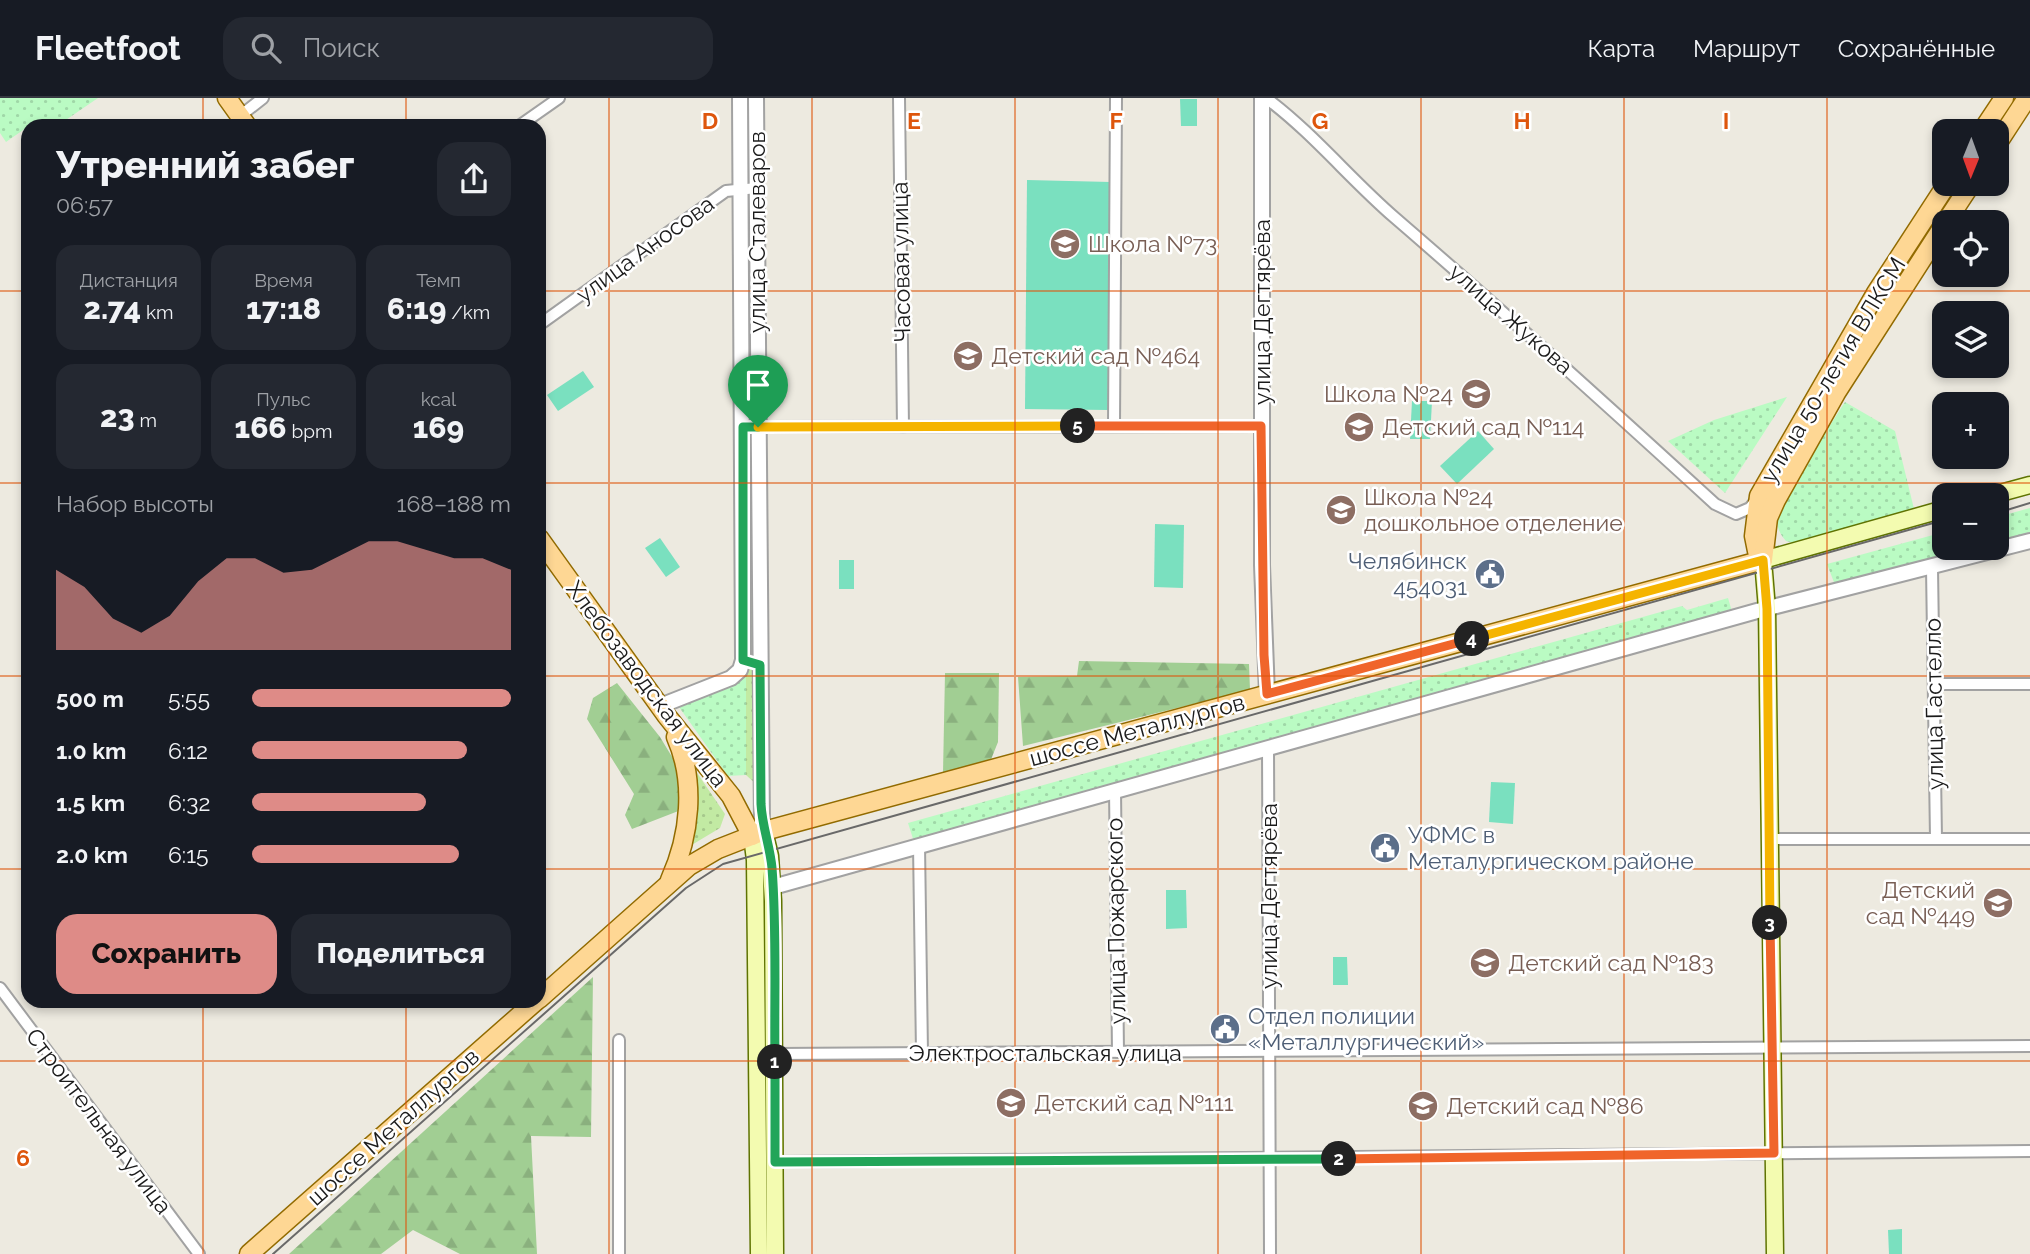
<!DOCTYPE html>
<html lang="ru">
<meta charset="utf-8">
<style>
:root{--surface:#171b24;--page:#242831;--text:#f1f3f6;--muted:#9ea1a6;--line:#363941;--accent:#de8b87}
body{margin:0;font-family:Raleway,sans-serif;background:var(--page);color:var(--text);height:100vh;display:flex;flex-direction:column;font-size:26px;white-space:nowrap}
*{box-sizing:border-box;margin:0}
p{font-size:23px;color:var(--muted)}
.icon{flex:none;width:38px;height:38px;fill:none;stroke:currentColor;stroke-width:2;stroke-linecap:round;stroke-linejoin:round}
.map{position:relative;flex:1;overflow:hidden}
.drawer{position:absolute;left:21px;top:21px;width:525px;height:889px;display:flex;flex-direction:column;background:var(--surface);border-radius:21px;box-shadow:0 4px 10px #0003}
.drawer>*{flex:none}
.needle{width:46px;rotate:181deg}
.controls{position:absolute;left:1932px;top:21px;display:grid;gap:14px}
.controls a{display:grid;place-items:center;width:77px;height:77px;border-radius:14px;background:var(--surface);box-shadow:0 4px 10px #0003;font-size:35px}
.pin{position:absolute;display:grid;place-items:center;width:60px;height:60px;color:#fff;margin:-72px -30px;border-radius:50% 50% 50% 0;rotate:-45deg;box-shadow:0 0 7px #0007}
.pin .icon{rotate:45deg}
.km{position:absolute;width:35px;height:35px;margin:-18px;border-radius:50%;background:#222;color:#fff;font-size:19px;line-height:35px;text-align:center}
.round{display:grid;place-items:center;flex:none;width:74px;height:74px;border-radius:21px;background:var(--page)}
.head{display:flex;align-items:center;justify-content:space-between;height:119px;padding:0 35px}
h1{font-size:38px;font-weight:800;line-height:52px}
.metrics{display:grid;grid-template-columns:repeat(3,1fr);gap:10px;height:119px;padding:7px 35px}
.metrics div{display:grid;align-content:center;border-radius:18px;background:var(--page);text-align:center}
.metrics b{font-size:30px;font-weight:800}
.metrics small{font-size:19px;font-weight:400}
.metrics p{font-size:19px}
.chart{height:196px;padding:14px 35px}
.chart p{display:flex;justify-content:space-between}
.chart svg{width:100%;height:126px;margin-top:7px;fill:var(--accent);opacity:.7}
.cta{display:flex;gap:14px;margin-top:auto;padding:14px 35px}
.cta a{flex:1;height:80px;border-radius:21px;background:var(--accent);color:#111;font-size:28px;font-weight:800;line-height:80px;text-align:center}
.cta a+a{background:var(--page);color:var(--text)}
ul{padding:0 35px;list-style:none;font-size:23px}
li{display:grid;grid-template-columns:112px 84px 1fr;align-items:center;height:52px}
li i{height:18px;border-radius:9px;background:var(--accent)}
header{display:flex;align-items:center;gap:42px;box-sizing:border-box;height:98px;padding:0 35px;background:var(--surface);border-bottom:2px solid var(--line)}
header strong{font-size:33px}
nav{display:flex;gap:38px;margin-inline-start:auto;font-size:24px}
.search{width:490px;height:63px;background:var(--page);display:flex;align-items:center;gap:18px;box-sizing:border-box;padding:0 24px;border-radius:21px;color:var(--muted);font-size:26px}
.map>svg:first-child{display:block}
.grass{fill:url(#grass-dots)}
.forest{fill:url(#forest-firs)}
.park{fill:url(#park-dots)}
.pitch{fill:#7ae0bf}
.lines{fill:none;stroke-linecap:round;stroke-linejoin:round}
.minor-casing{stroke:#a2a2a2;stroke-width:14}
.tertiary-casing{stroke:#a2a2a2;stroke-width:18}
.secondary-casing{stroke:#5f7302;stroke-width:19}
.primary-casing{stroke:#926b00;stroke-width:21}
.minor{stroke:#fff;stroke-width:10}
.tertiary{stroke:#fff;stroke-width:14}
.secondary{stroke:#f3fbb0;stroke-width:16}
.primary{stroke:#fed794;stroke-width:18}
.tram{stroke:#696969;stroke-width:2}
.split-1-casing{stroke:#fff;stroke-width:14}
.split-2-casing{stroke:#fff;stroke-width:14}
.split-3-casing{stroke:#fff;stroke-width:14}
.split-4-casing{stroke:#fff;stroke-width:14}
.split-5-casing{stroke:#fff;stroke-width:14}
.split-6-casing{stroke:#fff;stroke-width:14}
.split-1{stroke:#22a559;stroke-width:9}
.split-2{stroke:#22a559;stroke-width:9}
.split-3{stroke:#f0652b;stroke-width:9}
.split-4{stroke:#f5b400;stroke-width:9}
.split-5{stroke:#f0652b;stroke-width:9}
.split-6{stroke:#f5b400;stroke-width:9}
.grid{fill:none;stroke:#de560d;stroke-width:2;stroke-opacity:0.55}
.labels{text-anchor:middle;stroke-width:5;stroke-linejoin:round;paint-order:stroke}
.street-label{font-size:23px;fill:#1b1b1b;stroke:#fff}
.education-label{font-size:23px;fill:#785e54;stroke:#fff;text-anchor:start}
.service-label{font-size:23px;fill:#4e5e75;stroke:#fff;text-anchor:start}
.grid-label{font-size:23px;text-anchor:middle;font-weight:bold;fill:#de560d;stroke:#fff;stroke-width:5;stroke-linejoin:round;paint-order:stroke}
</style>
<header>
<strong>Fleetfoot</strong>
<div class="search"><svg class="icon" aria-label="search" viewBox="0 0 24 24"><circle cx="10" cy="10" r="6"/><path d="M15 15l6 6"/></svg>Поиск</div>
<nav><a>Карта</a><a>Маршрут</a><a>Сохранённые</a></nav>
</header>
<div class="map">
<svg width="2030" height="1156" viewBox="0 0 2030 1156">
<defs>
<pattern id="grass-dots" width="8" height="8" patternUnits="userSpaceOnUse" patternTransform="scale(1.75)"><rect width="8" height="8" fill="#c2eaa3"/><path d="M2 2h.1M6 6h.1" fill="none" stroke="#a6c88c" stroke-width="1.8" stroke-linecap="round"/></pattern>
<pattern id="forest-firs" width="22" height="20" patternUnits="userSpaceOnUse" patternTransform="scale(1.75)"><rect width="22" height="20" fill="#a1ce93"/><path d="M5 1l3.5 6h-7zM16 11l3.5 6h-7z" fill="#8ab07e"/></pattern>
<pattern id="park-dots" width="8" height="8" patternUnits="userSpaceOnUse" patternTransform="scale(1.75)"><rect width="8" height="8" fill="#bafbc3"/><path d="M2 2h.1M6 6h.1" fill="none" stroke="#9fd7a7" stroke-width="1.8" stroke-linecap="round"/></pattern>
</defs>
<rect width="100%" height="100%" fill="#edeae0"/>
<!-- grass -->
<g class="grass">
<polygon points="1959,86 1964,86 1762,400 1845,259"/>
<polygon points="746,94 755,94 754,319 747,319"/>
<polygon points="755,332 754,556 748,556 748,333"/>
<polygon points="746,569 757,570 757,687 746,677"/>
<polygon points="689,663 725,716 720,730 690,748"/>
</g>
<!-- forest -->
<g class="forest">
<polygon points="1079,563 1249,566 1250,592 1023,648 1018,579 1077,578"/>
<polygon points="945,575 999,575 998,644 990,664 943,675"/>
<polygon points="617,585 660,639 677,667 681,712 632,731 625,717 634,696 587,621 593,600"/>
<polygon points="593,879 591,1039 531,1038 537,1156 460,1156 413,1132 381,1156 289,1156"/>
</g>
<!-- park -->
<g class="park">
<polygon points="0,0 98,0 57,28 28,28 28,32 26,30 6,44 0,35"/>
<polygon points="1787,299 1725,395 1668,343 1714,322"/>
<path d="M1845,304L1895,333L1915,415L1794,445L1786,443C1774,430 1776,418 1782,402Z"/>
<polygon points="2030,410 2030,434 1997,443 1997,419"/>
<polygon points="1944,434 1944,450 1971,450 1835,487 1827,466"/>
<polygon points="1728,500 1733,517 915,747 908,725 1682,508 1687,512"/>
<polygon points="746,577 746,677 728,678 679,609 734,587"/>
</g>
<!-- pitch -->
<g class="pitch">
<polygon points="1180,1 1197,1 1197,28 1181,28"/>
<polygon points="1027,82 1111,84 1108,312 1025,311"/>
<polygon points="583,273 594,289 558,313 547,297"/>
<polygon points="1412,303 1432,303 1430,341 1410,341"/>
<polygon points="1478,333 1494,351 1457,386 1440,368"/>
<polygon points="1155,426 1184,427 1183,490 1154,489"/>
<polygon points="660,440 680,469 666,479 645,450"/>
<rect x="839" y="462" width="15" height="29"/>
<polygon points="1491,684 1515,685 1513,726 1489,724"/>
<polygon points="1166,792 1186,792 1187,830 1166,831"/>
<polygon points="1333,859 1347,859 1348,887 1333,887"/>
<polygon points="1902,1131 1902,1156 1889,1156 1888,1132"/>
</g>
<g class="lines">
<!-- minor casing -->
<g class="minor-casing">
<g id="minor">
<polyline points="899,0 903,329"/>
<path d="M1266,0C1313,35 1350,81 1394,119C1503,213 1609,309 1715,406L1736,416L1750,410L1756,402"/>
<polyline points="240,18 263,0"/>
<polyline points="519,28 559,0"/>
<polyline points="539,227 726,93 757,90"/>
<polyline points="1114,328 1116,0"/>
<polyline points="743,329 1261,328"/>
<polyline points="1932,470 1936,741"/>
<polyline points="1934,586 2030,586"/>
<polyline points="1268,650 1270,1156"/>
<polyline points="1115,692 1118,954"/>
<polyline points="1769,741 2030,741"/>
<polyline points="919,747 922,955"/>
<polyline points="0,890 199,1156"/>
<polyline points="775,956 2030,948"/>
<polyline points="775,1064 2030,1053"/>
<polyline points="619,1156 619,942"/>
</g>
</g>
<!-- tertiary casing -->
<g class="tertiary-casing">
<g id="tertiary">
<polyline points="756,0 762,729"/>
<polyline points="1262,0 1262,467 1267,596"/>
<polyline points="660,608 731,580 740,572 743,562 740,0"/>
<polyline points="773,789 1757,513 2030,443"/>
</g>
</g>
<!-- secondary casing -->
<g class="secondary-casing">
<g id="secondary">
<polyline points="1993,397 2030,387"/>
<polyline points="764,733 770,758 773,803 775,1156"/>
<polyline points="752,738 755,762 759,1156"/>
<polyline points="1775,1156 1767,511 1763,462 1944,411"/>
</g>
</g>
<!-- primary casing -->
<g class="primary-casing">
<g id="primary">
<polyline points="227,0 247,28"/>
<polyline points="1982,33 2004,0"/>
<polyline points="1997,46 2027,0"/>
<polyline points="1946,124 1971,86"/>
<polyline points="539,440 666,617 731,698 752,738"/>
<polyline points="1763,462 1757,453 1754,438 1759,398 1876,195 1947,86"/>
<polyline points="1763,462 1768,420 1776,402 1836,295 1944,127"/>
<path d="M670,782C690,738 696,684 676,639"/>
<polyline points="539,901 689,768 718,751 764,733 1763,462"/>
<polyline points="249,1156 536,903"/>
</g>
</g>
<!-- minor -->
<use href="#minor" class="minor"/>
<!-- tertiary -->
<use href="#tertiary" class="tertiary"/>
<!-- secondary -->
<use href="#secondary" class="secondary"/>
<!-- primary -->
<use href="#primary" class="primary"/>
<!-- tram -->
<g class="tram">
<polyline points="1997,415 2030,405"/>
<polyline points="273,1156 686,790 723,766 1944,422"/>
</g>
</g>
<g class="lines">
<!-- split-1 casing -->
<g class="split-1-casing">
<path id="split-1" d="M758,329H743V562L760,567L761,706C762,728 770,748 772,770C777,834 774,900 775,964"/>
</g>
<!-- split-2 casing -->
<g class="split-2-casing">
<polyline id="split-2" points="775,964 775,1064 1339,1061"/>
</g>
<!-- split-3 casing -->
<g class="split-3-casing">
<polyline id="split-3" points="1339,1061 1774,1055 1770,825"/>
</g>
<!-- split-4 casing -->
<g class="split-4-casing">
<polyline id="split-4" points="1472,541 1763,462 1767,511 1770,825"/>
</g>
<!-- split-5 casing -->
<g class="split-5-casing">
<polyline id="split-5" points="1078,328 1261,328 1264,557 1267,596 1472,541"/>
</g>
<!-- split-6 casing -->
<g class="split-6-casing">
<polyline id="split-6" points="758,329 1078,328"/>
</g>
<!-- split-1 -->
<use href="#split-1" class="split-1"/>
<!-- split-2 -->
<use href="#split-2" class="split-2"/>
<!-- split-3 -->
<use href="#split-3" class="split-3"/>
<!-- split-4 -->
<use href="#split-4" class="split-4"/>
<!-- split-5 -->
<use href="#split-5" class="split-5"/>
<!-- split-6 -->
<use href="#split-6" class="split-6"/>
</g>
<!-- grid -->
<path class="grid" d="M203,0V28M406,0V28M609,0V1156M812,0V1156M1015,0V1156M1218,0V1156M1421,0V1156M1624,0V1156M1827,0V1156M0,193H28M539,193H2030M0,385H28M539,385H2030M0,578H28M539,578H2030M0,771H28M539,771H2030M203,903V1156M406,903V1156M0,963H2030"/>
<!-- icons -->
<defs>
<g id="school-disc" transform="scale(1.575)"><circle r="9.5" fill="#8d6e63" stroke="#fff"/><path d="M0-5L7-2L0 1L-7-2ZM-4 1L0 2.5L4 1V4Q0 6-4 4Z" fill="#fff"/></g>
<g id="civic-disc" transform="scale(1.575)"><circle r="9.5" fill="#5c6f8a" stroke="#fff"/><path d="M-.6-6.5H3V-4.5H.6V-3L4-1V1h2V6H-6V1h2V-1L-.6-3ZM-1.2 2.5V6h2.4V2.5Z" fill="#fff"/></g>
</defs>
<g fill-rule="evenodd">
<use href="#school-disc" x="1065" y="146"/>
<use href="#school-disc" x="968" y="258"/>
<use href="#school-disc" x="1476" y="296"/>
<use href="#school-disc" x="1359" y="329"/>
<use href="#school-disc" x="1341" y="412"/>
<use href="#civic-disc" x="1490" y="476"/>
<use href="#civic-disc" x="1385" y="750"/>
<use href="#school-disc" x="1998" y="805"/>
<use href="#school-disc" x="1485" y="865"/>
<use href="#civic-disc" x="1225" y="931"/>
<use href="#school-disc" x="1011" y="1005"/>
<use href="#school-disc" x="1423" y="1008"/>
</g>
<g class="labels">
<!-- street labels -->
<g class="street-label">
<text transform="translate(757 134) rotate(-90)" y="8">улица Сталеваров</text>
<text transform="translate(645 151) rotate(-36)" y="8">улица Аносова</text>
<text transform="translate(901 164) rotate(-91)" y="8">Часовая улица</text>
<text transform="translate(1262 214) rotate(-90)" y="8">улица Дегтярёва</text>
<text transform="translate(1511 221) rotate(41)" y="8">улица Жукова</text>
<text transform="translate(1833 272) rotate(-59)" y="8">улица 50-летия ВЛКСМ</text>
<text transform="translate(647 586) rotate(53)" y="8">Хлебозаводская улица</text>
<text transform="translate(1934 606) rotate(-91)" y="8">улица Гастелло</text>
<text transform="translate(1137 632) rotate(-15)" y="8">шоссе Металлургов</text>
<text transform="translate(1269 798) rotate(-90)" y="8">улица Дегтярёва</text>
<text transform="translate(1116 823) rotate(-91)" y="8">улица Пожарского</text>
<text x="1045" y="963">Электростальская улица</text>
<text transform="translate(99 1023) rotate(53)" y="8">Строительная улица</text>
<text transform="translate(393 1029) rotate(-42)" y="8">шоссе Металлургов</text>
</g>
<!-- education labels -->
<g class="education-label">
<text x="1088" y="154">Школа №73</text>
<text x="991" y="266">Детский сад №464</text>
<text x="1453" y="304" text-anchor="end">Школа №24</text>
<text x="1382" y="337">Детский сад №114</text>
<text x="1364" y="407">Школа №24<tspan x="1364" dy="26">дошкольное отделение</tspan></text>
<text x="1975" y="800" text-anchor="end">Детский<tspan x="1975" dy="26">сад №449</tspan></text>
<text x="1508" y="873">Детский сад №183</text>
<text x="1034" y="1013">Детский сад №111</text>
<text x="1446" y="1016">Детский сад №86</text>
</g>
<!-- service labels -->
<g class="service-label">
<text x="1467" y="471" text-anchor="end">Челябинск<tspan x="1467" dy="26">454031</tspan></text>
<text x="1408" y="745">УФМС в<tspan x="1408" dy="26">Металургическом районе</tspan></text>
<text x="1248" y="926">Отдел полиции<tspan x="1248" dy="26">«Металлургический»</tspan></text>
</g>
</g>
<g class="grid-label">
<text x="710" y="31">D</text>
<text x="914" y="31">E</text>
<text x="1116" y="31">F</text>
<text x="1320" y="31">G</text>
<text x="1522" y="31">H</text>
<text x="1726" y="31">I</text>
<text x="23" y="1068">6</text>
</g>
</svg>
<div class="controls">
<a><svg class="needle" viewBox="-14 -14 28 28"><path d="M0-13l5 13h-10z" fill="#e53935"/><path d="M0 13l5-13h-10z" fill="#9ea1a6"/></svg></a>
<a><svg class="icon" aria-label="locate" viewBox="0 0 24 24"><circle cx="12" cy="12" r="6"/><path d="M12 2v4M12 18v4M2 12h4M18 12h4"/></svg></a>
<a><svg class="icon" aria-label="layers" viewBox="0 0 24 24"><path d="M12 4l9 5-9 5-9-5zM3 14l9 5 9-5"/></svg></a>
<a>+</a>
<a>−</a>
</div>
<div class="pin" style="left:758px;top:329px;background:#1e9e55"><svg class="icon" aria-label="arrive" viewBox="0 0 24 24"><path d="M6 21V4h12l-3 4 3 4H6"/></svg></div>
<b class="km" style="left:775px;top:964px">1</b>
<b class="km" style="left:1339px;top:1061px">2</b>
<b class="km" style="left:1770px;top:825px">3</b>
<b class="km" style="left:1472px;top:541px">4</b>
<b class="km" style="left:1078px;top:328px">5</b>
<section class="drawer">
<div class="head"><div><h1>Утренний забег</h1><p>06:57</p></div><a class="round"><svg class="icon" aria-label="share" viewBox="0 0 24 24"><path d="M12 15V3M7 8l5-5 5 5M5 13v7h14v-7"/></svg></a></div>
<div class="metrics">
<div><p>Дистанция</p><b>2.74<small> km</small></b></div>
<div><p>Время</p><b>17:18</b></div>
<div><p>Темп</p><b>6:19<small> /km</small></b></div>
</div>
<div class="metrics">
<div><b>23<small> m</small></b></div>
<div><p>Пульс</p><b>166<small> bpm</small></b></div>
<div><p>kcal</p><b>169</b></div>
</div>
<div class="chart"><p><span>Набор высоты</span>168–188 m</p>
<svg viewBox="0 0 160 44" preserveAspectRatio="none"><path d="M0 44V16L10 22L20 33L30 38L40 32L50 20L60 12L70 12L80 17L90 16L100 11L110 6L120 6L130 9L140 12L150 12L160 16V44z"/></svg>
</div>
<ul>
<li><b>500 m</b>5:55<i style="width:100%"></i></li>
<li><b>1.0 km</b>6:12<i style="width:83%"></i></li>
<li><b>1.5 km</b>6:32<i style="width:67%"></i></li>
<li><b>2.0 km</b>6:15<i style="width:80%"></i></li>
</ul>
<div class="cta"><a>Сохранить</a><a>Поделиться</a></div>
</section>
</div>
